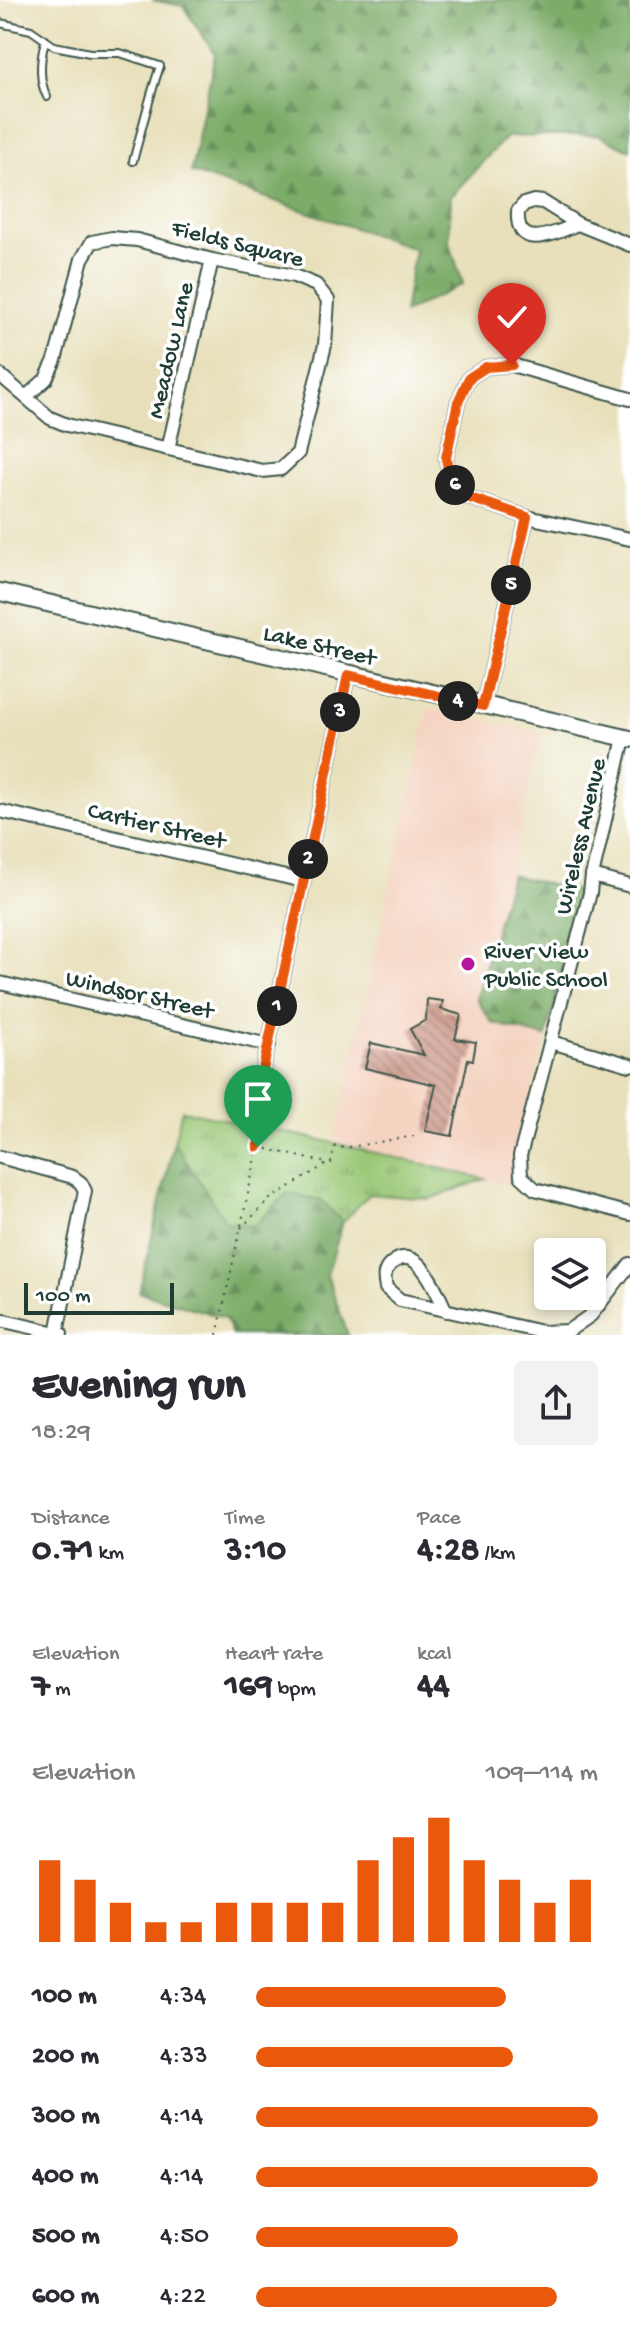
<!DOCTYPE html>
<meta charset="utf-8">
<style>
:root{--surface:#fff;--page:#f2f2f3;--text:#2b2b33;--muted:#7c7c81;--accent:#ea580c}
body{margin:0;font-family:"Gochi Hand",sans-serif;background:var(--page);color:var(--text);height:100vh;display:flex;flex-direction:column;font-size:30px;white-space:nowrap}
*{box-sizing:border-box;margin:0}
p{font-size:26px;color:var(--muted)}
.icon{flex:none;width:44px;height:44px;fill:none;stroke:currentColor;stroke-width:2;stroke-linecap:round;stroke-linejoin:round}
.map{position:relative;height:1335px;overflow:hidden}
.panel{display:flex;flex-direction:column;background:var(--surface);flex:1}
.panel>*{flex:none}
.buttons{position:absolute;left:534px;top:1238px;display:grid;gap:16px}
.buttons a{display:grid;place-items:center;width:72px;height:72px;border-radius:8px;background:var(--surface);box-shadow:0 4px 12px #0003;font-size:40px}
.scale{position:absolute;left:24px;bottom:20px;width:150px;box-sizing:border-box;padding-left:8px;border:4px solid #1f3d34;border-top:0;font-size:22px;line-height:28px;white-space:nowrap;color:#1f3d34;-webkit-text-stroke:6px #fff;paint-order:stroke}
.pin{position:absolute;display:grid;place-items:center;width:68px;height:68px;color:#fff;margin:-82px -34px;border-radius:50% 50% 50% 0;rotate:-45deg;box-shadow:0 0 8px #0007}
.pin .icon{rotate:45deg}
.km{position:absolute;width:40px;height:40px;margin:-20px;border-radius:50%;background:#222;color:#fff;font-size:22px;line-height:40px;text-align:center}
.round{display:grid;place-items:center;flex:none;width:84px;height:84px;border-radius:8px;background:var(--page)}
.overview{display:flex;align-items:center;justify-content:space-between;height:136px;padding:0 32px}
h1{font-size:44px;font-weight:700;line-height:60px}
.metrics{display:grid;grid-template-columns:repeat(3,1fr);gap:12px;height:136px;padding:8px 32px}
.metrics div{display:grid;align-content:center}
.metrics b{font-size:34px;font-weight:700}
.metrics small{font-size:22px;font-weight:400}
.metrics p{font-size:22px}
.chart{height:224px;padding:16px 32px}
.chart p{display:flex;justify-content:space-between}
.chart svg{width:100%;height:144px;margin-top:8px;stroke:var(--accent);stroke-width:6}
ul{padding:0 32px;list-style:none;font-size:26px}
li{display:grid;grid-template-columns:128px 96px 1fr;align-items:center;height:60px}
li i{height:20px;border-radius:10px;background:var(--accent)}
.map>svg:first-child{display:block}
.built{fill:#f4d3c0}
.forest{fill:url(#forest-firs);stroke:#4d744e;stroke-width:2}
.park{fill:url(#park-tufts);stroke:#5c8255;stroke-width:2}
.building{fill:url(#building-back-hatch)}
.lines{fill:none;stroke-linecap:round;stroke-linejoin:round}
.service-casing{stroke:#3d5548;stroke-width:10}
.minor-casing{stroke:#3d5548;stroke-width:16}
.tertiary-casing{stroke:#3d5548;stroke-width:20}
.path{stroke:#3d5548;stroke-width:2;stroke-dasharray:2 6;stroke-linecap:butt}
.service{stroke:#fff;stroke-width:6}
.minor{stroke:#fff;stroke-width:12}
.tertiary{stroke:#fff;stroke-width:16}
.route-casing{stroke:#fff;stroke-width:16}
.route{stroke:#ea580c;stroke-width:10}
.poi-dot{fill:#b5179e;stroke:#fff;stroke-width:3}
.labels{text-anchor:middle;stroke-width:7;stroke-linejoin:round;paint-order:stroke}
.street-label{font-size:24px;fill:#1f3d34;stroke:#fff}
.poi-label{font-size:24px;fill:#1f3d34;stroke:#fff;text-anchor:start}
</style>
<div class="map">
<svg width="630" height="1335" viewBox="0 0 630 1335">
<defs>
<pattern id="forest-firs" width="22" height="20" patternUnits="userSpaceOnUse" patternTransform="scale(2)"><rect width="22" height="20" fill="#7bac67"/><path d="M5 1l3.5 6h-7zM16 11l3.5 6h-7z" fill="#648d56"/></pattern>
<pattern id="park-tufts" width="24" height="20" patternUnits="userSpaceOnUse" patternTransform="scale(2)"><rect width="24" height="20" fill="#9ac876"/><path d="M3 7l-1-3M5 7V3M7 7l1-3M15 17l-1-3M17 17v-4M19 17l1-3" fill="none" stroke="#7da462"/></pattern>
<pattern id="building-back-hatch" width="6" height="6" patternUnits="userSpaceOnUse" patternTransform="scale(2)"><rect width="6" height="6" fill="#cc9889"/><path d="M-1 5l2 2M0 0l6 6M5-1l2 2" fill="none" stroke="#a57d71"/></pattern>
</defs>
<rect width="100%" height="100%" fill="#fff"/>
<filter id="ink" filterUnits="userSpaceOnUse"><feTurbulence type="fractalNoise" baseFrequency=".0125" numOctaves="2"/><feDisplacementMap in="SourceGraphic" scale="16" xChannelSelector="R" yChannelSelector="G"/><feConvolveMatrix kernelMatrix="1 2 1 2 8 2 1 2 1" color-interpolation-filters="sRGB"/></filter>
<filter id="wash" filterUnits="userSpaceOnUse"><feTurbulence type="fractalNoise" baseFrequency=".006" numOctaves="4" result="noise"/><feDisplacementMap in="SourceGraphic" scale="32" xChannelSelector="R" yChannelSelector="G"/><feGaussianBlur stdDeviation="1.8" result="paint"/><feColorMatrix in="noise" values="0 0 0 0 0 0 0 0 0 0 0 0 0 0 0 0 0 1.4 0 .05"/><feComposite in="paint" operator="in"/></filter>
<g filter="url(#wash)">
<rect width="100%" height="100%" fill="#e8e0bb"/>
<!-- built -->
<polygon class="built" points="428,708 541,733 511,874 582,892 509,1185 334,1143"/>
<!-- forest -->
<g class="forest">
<polygon points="152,0 630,0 630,150 598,135 506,137 451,196 449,241 463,284 404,313 415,249 191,172 215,54 183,6"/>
<polygon points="511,875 582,892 546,1037 492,1023 476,998"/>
<polygon points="174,1142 226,1222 254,1226 287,1193 321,1200 343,1222 327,1275 348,1335 232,1335 225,1318 139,1292"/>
</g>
<!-- park -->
<polygon class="park" points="182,1110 334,1143 485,1179 430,1199 369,1194 343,1222 321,1200 287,1193 254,1226 226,1222 174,1142"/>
<g id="blocks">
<!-- building -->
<polygon class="building" points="427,999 443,1001 441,1009 461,1015 455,1039 476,1042 473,1060 468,1059 452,1136 425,1131 436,1085 365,1068 371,1043 424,1055 410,1029 426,1020"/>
</g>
</g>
<g filter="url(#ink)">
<use href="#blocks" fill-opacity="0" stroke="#3d5548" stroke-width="2"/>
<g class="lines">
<!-- service casing -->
<g class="service-casing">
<g id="service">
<path d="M0,23L31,30L54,46L90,53H120L160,66C149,98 142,129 133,161"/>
<path d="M45,41C40,60 38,79 47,97"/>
</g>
</g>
<!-- minor casing -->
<g class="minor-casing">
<g id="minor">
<path d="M578,224C557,232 515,254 518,211L524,204L534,201L543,202L578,224L630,245"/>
<polyline points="0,375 50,418 67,425 262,471 281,469 298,453 325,345 328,300 316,285 294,276 212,260 137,240 112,238 92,242 82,259 55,360 46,379 27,396"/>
<polyline points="168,449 212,260"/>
<polyline points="527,517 461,495 450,479 446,458 458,402 469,378 486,367 512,365 630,399"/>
<polyline points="483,706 527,517 630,539"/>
<polyline points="624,738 592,876 590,893 520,1156 521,1176 535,1189 630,1214"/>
<polyline points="0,811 303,881"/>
<polyline points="592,876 630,886"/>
<polyline points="0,983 269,1045"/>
<polyline points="551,1042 630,1065"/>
<polyline points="252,1120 348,675"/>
<polyline points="0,1157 73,1177 81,1183 85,1191 57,1333"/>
<path d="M446,1311C437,1293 418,1240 391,1264C383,1271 384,1278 386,1288L400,1300L409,1302L542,1332L568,1331L591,1315L630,1264"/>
<polyline points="0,1320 61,1334"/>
</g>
</g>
<!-- tertiary casing -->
<g class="tertiary-casing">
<polyline id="tertiary" points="0,592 630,739"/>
</g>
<!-- path -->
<g class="path">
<polyline points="259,1147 327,1163"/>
<polyline points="241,1228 270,1199 328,1163 331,1163 335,1146 344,1148 420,1135"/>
<polyline points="217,1335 263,1125"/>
</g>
<!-- service -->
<use href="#service" class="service"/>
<!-- minor -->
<use href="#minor" class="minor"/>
<!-- tertiary -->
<use href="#tertiary" class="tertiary"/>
</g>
</g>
<g class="lines" filter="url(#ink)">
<!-- route casing -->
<g class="route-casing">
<polyline id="route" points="258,1147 263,1125 252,1120 348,675 483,706 527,517 461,495 450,479 446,458 458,402 469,378 486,367 512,365"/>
</g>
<!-- route -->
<use href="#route" class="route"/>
</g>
<!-- markers -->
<circle class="poi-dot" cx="468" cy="964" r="8"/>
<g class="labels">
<!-- street labels -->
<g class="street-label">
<text transform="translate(238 242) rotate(14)" y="8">Fields Square</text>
<text transform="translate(169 350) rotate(-77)" y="8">Meadow Lane</text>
<text transform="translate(320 644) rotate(13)" y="8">Lake Street</text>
<text transform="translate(157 824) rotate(13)" y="8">Cartier Street</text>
<text transform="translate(579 836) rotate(-77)" y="8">Wireless Avenue</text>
<text transform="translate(140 993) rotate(13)" y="8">Windsor Street</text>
</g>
<!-- poi labels -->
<g class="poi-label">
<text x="484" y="958">River View<tspan x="484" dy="28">Public School</tspan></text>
</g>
</g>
</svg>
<div class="buttons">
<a><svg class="icon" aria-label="layers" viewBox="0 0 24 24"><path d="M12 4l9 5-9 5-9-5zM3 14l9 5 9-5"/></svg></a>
</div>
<div class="scale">100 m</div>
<div class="pin" style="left:258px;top:1147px;background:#1e9e55"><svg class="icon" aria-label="arrive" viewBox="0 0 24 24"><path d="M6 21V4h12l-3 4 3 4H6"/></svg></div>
<div class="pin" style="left:512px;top:365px;background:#d93025"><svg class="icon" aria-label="check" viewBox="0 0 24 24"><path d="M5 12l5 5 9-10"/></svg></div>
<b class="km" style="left:277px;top:1006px">1</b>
<b class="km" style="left:308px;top:859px">2</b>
<b class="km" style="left:340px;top:712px">3</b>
<b class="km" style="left:458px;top:701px">4</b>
<b class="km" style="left:511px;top:585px">5</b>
<b class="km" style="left:455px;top:485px">6</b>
</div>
<section class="panel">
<div class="overview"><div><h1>Evening run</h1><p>18:29</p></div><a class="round"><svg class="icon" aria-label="share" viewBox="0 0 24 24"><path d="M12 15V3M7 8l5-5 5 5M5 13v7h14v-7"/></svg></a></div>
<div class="metrics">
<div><p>Distance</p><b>0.71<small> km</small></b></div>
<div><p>Time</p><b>3:10</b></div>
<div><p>Pace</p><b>4:28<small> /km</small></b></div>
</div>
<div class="metrics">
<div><p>Elevation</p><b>7<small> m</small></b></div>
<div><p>Heart rate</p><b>169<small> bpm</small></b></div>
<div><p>kcal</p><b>44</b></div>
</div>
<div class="chart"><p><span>Elevation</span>109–114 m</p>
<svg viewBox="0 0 160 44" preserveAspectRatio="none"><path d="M5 44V19M15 44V25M25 44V32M35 44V38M45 44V38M55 44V32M65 44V32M75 44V32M85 44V32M95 44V19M105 44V12M115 44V6M125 44V19M135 44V25M145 44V32M155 44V25"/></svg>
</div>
<ul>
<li><b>100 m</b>4:34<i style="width:73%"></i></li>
<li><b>200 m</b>4:33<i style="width:75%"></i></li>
<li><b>300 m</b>4:14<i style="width:100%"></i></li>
<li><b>400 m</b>4:14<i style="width:100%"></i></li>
<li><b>500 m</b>4:50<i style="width:59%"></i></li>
<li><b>600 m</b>4:22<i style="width:88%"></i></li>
</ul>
</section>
